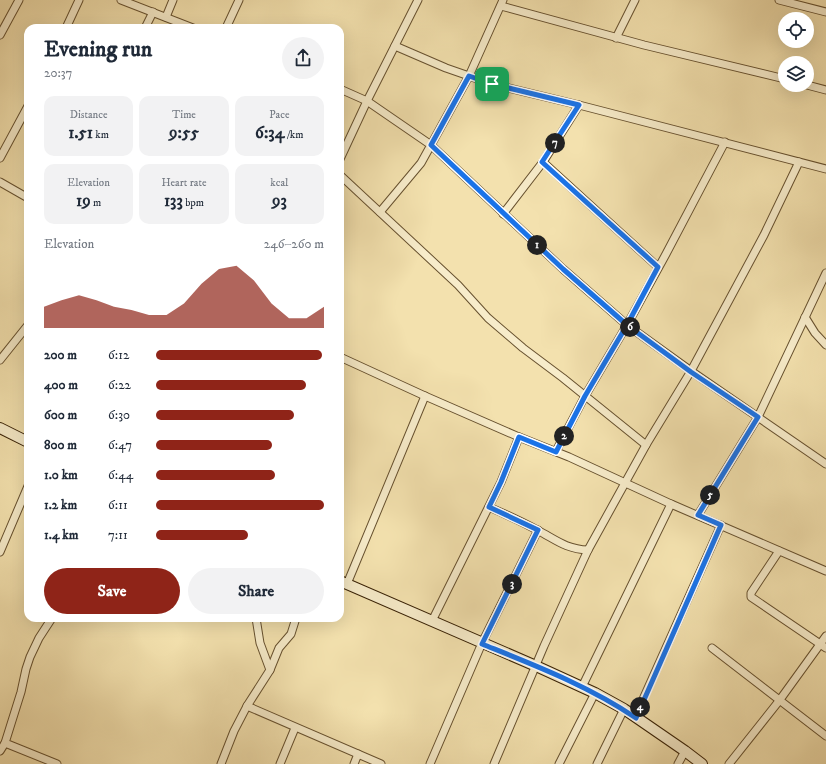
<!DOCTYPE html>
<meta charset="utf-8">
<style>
:root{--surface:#fff;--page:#f2f2f3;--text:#1f2937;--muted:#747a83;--accent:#8f2418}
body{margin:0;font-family:"IM FELL DW Pica",serif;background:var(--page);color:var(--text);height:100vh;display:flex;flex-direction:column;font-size:15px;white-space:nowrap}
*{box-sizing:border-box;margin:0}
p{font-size:13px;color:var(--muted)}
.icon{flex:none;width:22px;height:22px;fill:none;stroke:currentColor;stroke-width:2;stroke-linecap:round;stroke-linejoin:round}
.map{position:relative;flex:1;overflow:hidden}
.details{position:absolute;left:24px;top:24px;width:320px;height:598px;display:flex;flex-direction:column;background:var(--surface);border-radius:12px;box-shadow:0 4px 16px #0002}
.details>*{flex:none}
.buttons{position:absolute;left:778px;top:12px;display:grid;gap:8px}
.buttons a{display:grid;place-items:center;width:36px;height:36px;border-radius:50%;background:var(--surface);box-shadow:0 4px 16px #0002;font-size:20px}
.pin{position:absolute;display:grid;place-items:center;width:34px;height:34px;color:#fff;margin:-17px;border-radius:8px;box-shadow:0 2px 6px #0006}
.km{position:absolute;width:20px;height:20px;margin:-10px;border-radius:50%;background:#222;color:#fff;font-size:11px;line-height:20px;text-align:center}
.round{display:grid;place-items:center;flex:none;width:42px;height:42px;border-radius:21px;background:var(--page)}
.headline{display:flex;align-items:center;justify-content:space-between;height:68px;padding:0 20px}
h1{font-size:22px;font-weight:800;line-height:30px}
.figures{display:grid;grid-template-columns:repeat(3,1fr);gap:6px;height:68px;padding:4px 20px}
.figures div{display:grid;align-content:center;border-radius:10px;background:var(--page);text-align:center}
.figures b{font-size:17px;font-weight:800}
.figures small{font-size:11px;font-weight:400}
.figures p{font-size:11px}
.chart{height:112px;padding:8px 20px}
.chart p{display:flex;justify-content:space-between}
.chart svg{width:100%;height:72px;margin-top:4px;fill:var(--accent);opacity:.7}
.button{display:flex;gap:8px;margin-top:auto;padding:8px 20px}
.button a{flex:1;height:46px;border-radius:24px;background:var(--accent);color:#fff;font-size:16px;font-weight:800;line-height:46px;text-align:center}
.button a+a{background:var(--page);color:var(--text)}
ul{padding:0 20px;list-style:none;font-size:13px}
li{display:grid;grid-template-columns:64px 48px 1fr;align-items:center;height:30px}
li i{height:10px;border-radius:5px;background:var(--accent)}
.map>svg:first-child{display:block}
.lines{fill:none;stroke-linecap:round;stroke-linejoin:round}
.street-casing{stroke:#67512f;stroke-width:9}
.secondary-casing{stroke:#382105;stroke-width:12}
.street{stroke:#f7ecca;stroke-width:7}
.secondary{stroke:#f7ecca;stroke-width:10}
.route-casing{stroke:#fff;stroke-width:8}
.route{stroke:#1a73e8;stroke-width:5}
</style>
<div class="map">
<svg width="826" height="764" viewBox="0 0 826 764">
<rect width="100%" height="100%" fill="#f3e1ae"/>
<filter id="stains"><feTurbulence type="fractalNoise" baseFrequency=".005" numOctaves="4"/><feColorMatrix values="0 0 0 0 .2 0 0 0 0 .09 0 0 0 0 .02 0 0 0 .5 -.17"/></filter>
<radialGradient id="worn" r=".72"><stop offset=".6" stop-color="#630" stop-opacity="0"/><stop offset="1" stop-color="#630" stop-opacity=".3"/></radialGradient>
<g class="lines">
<!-- street casing -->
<g class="street-casing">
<g id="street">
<polyline points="121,0 193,28"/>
<polyline points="779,0 826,12"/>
<polyline points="501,6 644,45 785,79"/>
<polyline points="166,17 173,0"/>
<polyline points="66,28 79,0"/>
<polyline points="145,28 153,12"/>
<polyline points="226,28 239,0"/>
<polyline points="0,35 19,0"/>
<polyline points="616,38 635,0"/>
<polyline points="395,46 446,68 492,84 579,105 826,169"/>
<polyline points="807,85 826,90"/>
<polyline points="340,89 367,101 431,145 563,269 627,325 691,371 826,464"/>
<polyline points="579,105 543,162 658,267"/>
<polyline points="0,158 28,106"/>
<polyline points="340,159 367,101 418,0"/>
<polyline points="340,175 458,285 488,318 523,348 563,378 646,445"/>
<polyline points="0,182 28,198"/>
<polyline points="380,212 421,163 469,76 503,0"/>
<polyline points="503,214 543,162"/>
<polyline points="805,317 815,333 826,345"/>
<polyline points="340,357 425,396 519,437 569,457 671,504 826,571"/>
<polyline points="0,360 28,325"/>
<polyline points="556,451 585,396 627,325 666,254 725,142"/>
<path d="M489,507C505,514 521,521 537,530C555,539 565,549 588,550"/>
<polyline points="698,515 758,417 826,273"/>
<polyline points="779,551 751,593 751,597 826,648"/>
<polyline points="0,552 28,486"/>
<polyline points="347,584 425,396"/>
<polyline points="52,618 39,638 30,657 26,669 21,692 5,743 57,764"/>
<polyline points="432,621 501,482 519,437"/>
<polyline points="712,648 826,736"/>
<polyline points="270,670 279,648 291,634 296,618"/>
<polyline points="582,687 671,504"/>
<polyline points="247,706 381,764"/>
<polyline points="635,717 721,525"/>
<polyline points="0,751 5,743"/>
<polyline points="221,764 234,731 247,706 270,670 260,643 256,618"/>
<polyline points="280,764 295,728"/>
<polyline points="354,764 358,754"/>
<polyline points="430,764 482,643 538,530"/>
<polyline points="494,764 544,646 588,550 646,445 691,371 764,235 799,162"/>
<polyline points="559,764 595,693"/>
<polyline points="597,764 624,709"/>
<polyline points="678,764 685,751"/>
<polyline points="729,764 779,701 826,636"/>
</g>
</g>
<!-- secondary casing -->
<g class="secondary-casing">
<g id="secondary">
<polyline points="0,428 28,442"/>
<polyline points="340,581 536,666 595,693 624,709 685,751 702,764"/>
</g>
</g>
<!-- street -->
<use href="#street" class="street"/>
<!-- secondary -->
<use href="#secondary" class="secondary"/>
</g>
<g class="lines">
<!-- route casing -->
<g class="route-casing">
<path id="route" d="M492,84L469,76L431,145L563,269L627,325L585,396L556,452L519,437L501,482L489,507L538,530L482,644C534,665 589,686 636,718L721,525L698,515L758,417L691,372L627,325L658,267L542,162L579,105L492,84"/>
</g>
<!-- route -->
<use href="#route" class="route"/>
</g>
<rect width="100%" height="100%" filter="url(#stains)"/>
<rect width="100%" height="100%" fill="url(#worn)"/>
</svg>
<div class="buttons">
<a><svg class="icon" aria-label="locate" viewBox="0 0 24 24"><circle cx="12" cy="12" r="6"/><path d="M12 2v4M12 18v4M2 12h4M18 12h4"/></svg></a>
<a><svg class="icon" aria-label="layers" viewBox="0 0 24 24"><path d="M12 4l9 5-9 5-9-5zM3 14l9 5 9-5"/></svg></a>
</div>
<div class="pin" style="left:492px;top:84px;background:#1e9e55"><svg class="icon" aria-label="arrive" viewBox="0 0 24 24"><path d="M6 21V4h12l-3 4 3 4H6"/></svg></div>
<b class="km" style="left:537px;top:245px">1</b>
<b class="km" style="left:564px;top:436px">2</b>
<b class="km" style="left:512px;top:584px">3</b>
<b class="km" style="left:640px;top:707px">4</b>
<b class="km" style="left:710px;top:495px">5</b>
<b class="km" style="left:630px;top:327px">6</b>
<b class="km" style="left:555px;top:143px">7</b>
<section class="details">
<div class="headline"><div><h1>Evening run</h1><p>20:37</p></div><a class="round"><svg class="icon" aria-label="share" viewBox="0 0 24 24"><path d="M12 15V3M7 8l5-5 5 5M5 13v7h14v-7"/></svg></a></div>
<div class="figures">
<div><p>Distance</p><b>1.51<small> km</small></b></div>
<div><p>Time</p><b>9:55</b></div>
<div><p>Pace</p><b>6:34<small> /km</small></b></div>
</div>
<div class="figures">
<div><p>Elevation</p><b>19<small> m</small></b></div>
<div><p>Heart rate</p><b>133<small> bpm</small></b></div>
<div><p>kcal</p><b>93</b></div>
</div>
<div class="chart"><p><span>Elevation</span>246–260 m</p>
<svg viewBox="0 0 160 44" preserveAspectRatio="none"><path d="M0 44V31L10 27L20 24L30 27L40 31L50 33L60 36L70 36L80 29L90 17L100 8L110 6L120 15L130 29L140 38L150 38L160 31V44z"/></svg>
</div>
<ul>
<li><b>200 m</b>6:12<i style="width:99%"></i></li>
<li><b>400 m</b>6:22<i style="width:89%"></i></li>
<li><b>600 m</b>6:30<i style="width:82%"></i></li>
<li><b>800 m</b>6:47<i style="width:69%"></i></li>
<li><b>1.0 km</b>6:44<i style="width:71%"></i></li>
<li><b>1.2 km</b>6:11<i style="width:100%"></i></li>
<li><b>1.4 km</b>7:11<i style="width:55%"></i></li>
</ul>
<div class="button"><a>Save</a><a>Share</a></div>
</section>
</div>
